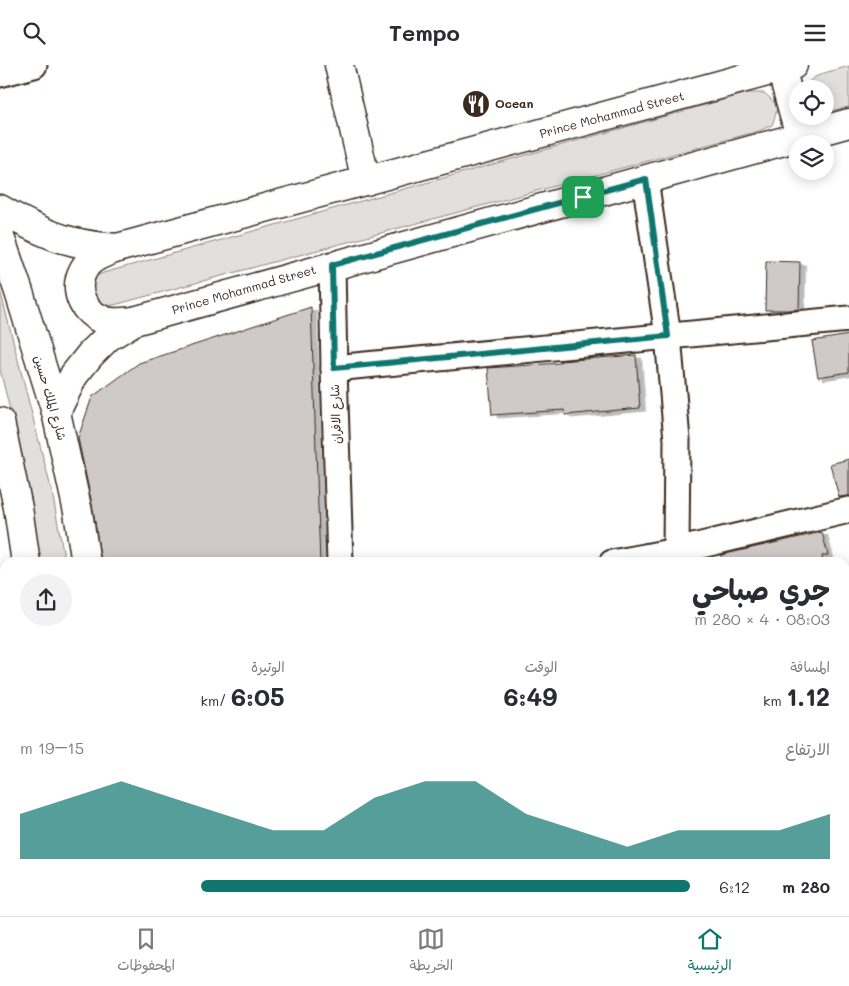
<!DOCTYPE html>
<html lang="ar">
<meta charset="utf-8">
<style>
:root{--surface:#fff;--page:#f2f2f3;--text:#2b2b33;--muted:#7c7c81;--line:#e1e1e2;--accent:#0f766e}
body{margin:0;font-family:Mali,"Playpen Sans Arabic",sans-serif;background:var(--page);color:var(--text);direction:rtl;height:100vh;display:flex;flex-direction:column;font-size:19px;white-space:nowrap}
*{box-sizing:border-box;margin:0}
p{font-size:16px;color:var(--muted)}
.icon{flex:none;width:28px;height:28px;fill:none;stroke:currentColor;stroke-width:2;stroke-linecap:round;stroke-linejoin:round}
.map{position:relative;flex:1;overflow:hidden;direction:ltr}
.drawer{position:absolute;left:0px;top:492px;width:850px;height:359px;display:flex;flex-direction:column;background:var(--surface);border-radius:15px 15px 0 0;box-shadow:0 2px 12px #0003;direction:rtl}
.drawer>*{flex:none}
.fabs{position:absolute;left:789px;top:15px;display:grid;gap:10px}
.fabs a{display:grid;place-items:center;width:45px;height:45px;border-radius:50%;background:var(--surface);box-shadow:0 2px 12px #0003;font-size:25px}
.pin{position:absolute;display:grid;place-items:center;width:42px;height:42px;color:#fff;margin:-21px;border-radius:10px;box-shadow:0 2px 8px #0006}
.round{display:grid;place-items:center;flex:none;width:52px;height:52px;border-radius:26px;background:var(--page)}
.head{display:flex;align-items:center;justify-content:space-between;height:85px;padding:0 20px}
h1{font-size:28px;font-weight:700;line-height:38px}
.stats{display:grid;grid-template-columns:repeat(3,1fr);gap:8px;height:85px;padding:5px 20px}
.stats div{display:grid;align-content:center}
.stats b{font-size:25px;font-weight:700}
.stats small{font-size:14px;font-weight:400}
.stats p{font-size:14px}
.chart{height:140px;padding:10px 20px}
.chart p{display:flex;justify-content:space-between}
.chart svg{width:100%;height:90px;margin-top:5px;fill:var(--accent);opacity:.7}
ul{padding:0 20px;list-style:none;font-size:16px}
li{display:grid;grid-template-columns:80px 60px 1fr;align-items:center;height:38px}
li i{height:12px;border-radius:6px;background:var(--accent)}
header{display:flex;justify-content:space-between;align-items:center;height:65px;padding:0 20px;background:var(--surface);font-size:22px;font-weight:700}
.menu{display:flex;justify-content:space-around;align-items:center;height:70px;border-top:1px solid var(--line);background:var(--surface);font-size:14px;color:var(--muted)}
.menu a{display:grid;justify-items:center;gap:2px}
.menu .active{color:var(--accent)}
.map>svg:first-child{display:block}
.green{fill:#e2e0de;stroke:#8e857e}
.building{fill:#cfcac7;stroke:#3b2a1e;filter:url(#shadow)}
.lines{fill:none;stroke-linecap:round;stroke-linejoin:round}
.minor-casing{stroke:#3b2a1e;stroke-width:29}
.tertiary-casing{stroke:#3b2a1e;stroke-width:31}
.secondary-casing{stroke:#3b2a1e;stroke-width:31}
.trunk-casing{stroke:#3b2a1e;stroke-width:31}
.minor{stroke:#fff;stroke-width:25}
.tertiary{stroke:#fff;stroke-width:28}
.secondary{stroke:#fff;stroke-width:28}
.trunk{stroke:#fff;stroke-width:28}
.route-casing{stroke:#fff;stroke-width:10}
.route{stroke:#0f766e;stroke-width:6}
.labels{text-anchor:middle;stroke-width:4.5;stroke-linejoin:round;paint-order:stroke}
.poi-label{font-size:12px;font-weight:bold;fill:#3b2a1e;stroke:#fff;text-anchor:start}
.street-label{font-size:12px;fill:#3b2a1e;stroke:#fff}
</style>
<header><svg class="icon" aria-label="menu" viewBox="0 0 24 24"><path d="M4 6h16M4 12h16M4 18h16"/></svg>Tempo<svg class="icon" aria-label="search" viewBox="0 0 24 24"><circle cx="10" cy="10" r="6"/><path d="M15 15l6 6"/></svg></header>
<div class="map">
<svg width="849" height="851" viewBox="0 0 849 851">
<defs>
<filter id="shadow"><feDropShadow dx="5.5" dy="3" stdDeviation="0" flood-color="#0004"/></filter>
</defs>
<rect width="100%" height="100%" fill="#fff"/>
<filter id="ink" filterUnits="userSpaceOnUse"><feTurbulence type="fractalNoise" baseFrequency=".02" numOctaves="2"/><feDisplacementMap in="SourceGraphic" scale="10" xChannelSelector="R" yChannelSelector="G"/><feConvolveMatrix kernelMatrix="1 2 1 2 8 2 1 2 1" color-interpolation-filters="sRGB"/></filter>
<g filter="url(#ink)">
<!-- green -->
<g class="green">
<path d="M849,1V42L825,47V24H804C811,8 834,6 849,1Z"/>
<path d="M748,28H764C779,40 779,42 772,60L759,66L114,240L103,241L95,238L90,218L94,212L103,208Z"/>
<polygon points="0,225 52,427 65,497 39,497 11,349 0,305"/>
<polygon points="0,740 5,740 5,846 16,846 16,851 0,851"/>
</g>
<!-- building -->
<g class="building">
<polygon points="766,196 800,197 799,244 788,245 765,245"/>
<polygon points="311,242 320,498 101,498 93,444 78,373 92,332 139,298"/>
<polygon points="849,270 849,307 818,312 812,276"/>
<polygon points="636,290 640,343 565,350 564,345 492,350 488,303 560,298 560,296"/>
<polygon points="849,394 849,431 839,432 830,399"/>
<polygon points="822,467 828,490 822,491 823,498 722,498 721,490"/>
</g>
<g class="lines">
<!-- minor casing -->
<g class="minor-casing">
<g id="minor">
<polyline points="0,9 34,0"/>
<polyline points="645,114 668,271 677,375 676,486 679,498"/>
<polyline points="332,200 334,303 340,498"/>
<polyline points="334,303 849,254"/>
<polyline points="612,498 676,486 849,445"/>
<polyline points="845,628 849,627"/>
<polyline points="353,846 353,851"/>
<polyline points="760,846 761,851"/>
</g>
</g>
<!-- tertiary casing -->
<g class="tertiary-casing">
<polyline id="tertiary" points="339,0 366,116"/>
</g>
<!-- secondary casing -->
<g class="secondary-casing">
<g id="secondary">
<polyline points="781,3 800,71"/>
<path d="M0,144C22,157 46,170 71,176C86,180 101,182 117,183L793,0"/>
<path d="M117,183C108,187 96,190 89,197C71,217 78,245 103,255C112,259 124,257 134,256"/>
<polyline points="56,347 74,310 90,290 108,272 134,256 849,58"/>
</g>
</g>
<!-- trunk casing -->
<g class="trunk-casing">
<g id="trunk">
<polyline points="0,172 19,227 56,347 78,447 86,498"/>
<polyline points="0,357 18,443 26,498"/>
<polyline points="57,846 57,851"/>
<polyline points="119,846 119,851"/>
</g>
</g>
<!-- minor -->
<use href="#minor" class="minor"/>
<!-- tertiary -->
<use href="#tertiary" class="tertiary"/>
<!-- secondary -->
<use href="#secondary" class="secondary"/>
<!-- trunk -->
<use href="#trunk" class="trunk"/>
</g>
</g>
<g class="lines" filter="url(#ink)">
<!-- route casing -->
<g class="route-casing">
<polygon id="route" points="646,114 668,271 334,303 332,200"/>
</g>
<!-- route -->
<use href="#route" class="route"/>
</g>
<!-- icons -->
<defs>
<g id="restaurant-disc" transform="scale(1.4375)"><circle r="9.5" fill="#3b2a1e" stroke="#fff"/><path d="M-5-6h1v4h1v-4h1v4h1v-4h1v5L-1.5 .5V6h-2V.5L-5-1ZM5-6V6H3V1.5H1.5Q1.5-4 5-6Z" fill="#fff"/></g>
</defs>
<g fill-rule="evenodd">
<use href="#restaurant-disc" x="476" y="39"/>
</g>
<g class="labels">
<!-- poi labels -->
<g class="poi-label">
<text x="495" y="43">Ocean</text>
</g>
<!-- street labels -->
<g class="street-label">
<text transform="translate(612 50) rotate(-15)" y="4">Prince Mohammad Street</text>
<text transform="translate(244 225) rotate(-16)" y="4">Prince Mohammad Street</text>
<text transform="translate(50 333) rotate(74)" y="4">شارع الملك حسين</text>
<text transform="translate(336 349) rotate(-92)" y="4">شارع الافران</text>
</g>
</g>
</svg>
<div class="fabs">
<a><svg class="icon" aria-label="locate" viewBox="0 0 24 24"><circle cx="12" cy="12" r="6"/><path d="M12 2v4M12 18v4M2 12h4M18 12h4"/></svg></a>
<a><svg class="icon" aria-label="layers" viewBox="0 0 24 24"><path d="M12 4l9 5-9 5-9-5zM3 14l9 5 9-5"/></svg></a>
</div>
<div class="pin" style="left:583px;top:132px;background:#1e9e55"><svg class="icon" aria-label="arrive" viewBox="0 0 24 24"><path d="M6 21V4h12l-3 4 3 4H6"/></svg></div>
<section class="drawer">
<div class="head"><div><h1>جري صباحي</h1><p>08:03 · 4 × 280 m</p></div><a class="round"><svg class="icon" aria-label="share" viewBox="0 0 24 24"><path d="M12 15V3M7 8l5-5 5 5M5 13v7h14v-7"/></svg></a></div>
<div class="stats">
<div><p>المسافة</p><b>1.12<small> km</small></b></div>
<div><p>الوقت</p><b>6:49</b></div>
<div><p>الوتيرة</p><b>6:05<small> /km</small></b></div>
</div>
<div class="chart"><p><span>الارتفاع</span>15–19 m</p>
<svg viewBox="0 0 160 44" preserveAspectRatio="none"><path d="M0 44V22L10 14L20 6L30 14L40 22L50 30L60 30L70 14L80 6L90 6L100 22L110 30L120 38L130 30L140 30L150 30L160 22V44z"/></svg>
</div>
<ul>
<li><b>280 m</b>6:12<i style="width:73%"></i></li>
</ul>
</section>
</div>
<nav class="menu">
<a class="active"><svg class="icon" aria-label="home" viewBox="0 0 24 24"><path d="M3 11l9-7 9 7M6 9v11h12V9"/></svg>الرئيسية</a>
<a><svg class="icon" aria-label="map" viewBox="0 0 24 24"><path d="M3 6l6-2 6 2 6-2v14l-6 2-6-2-6 2zM9 4v14M15 6v14"/></svg>الخريطة</a>
<a><svg class="icon" aria-label="saved" viewBox="0 0 24 24"><path d="M7 4h10v16l-5-4-5 4z"/></svg>المحفوظات</a>
</nav>
